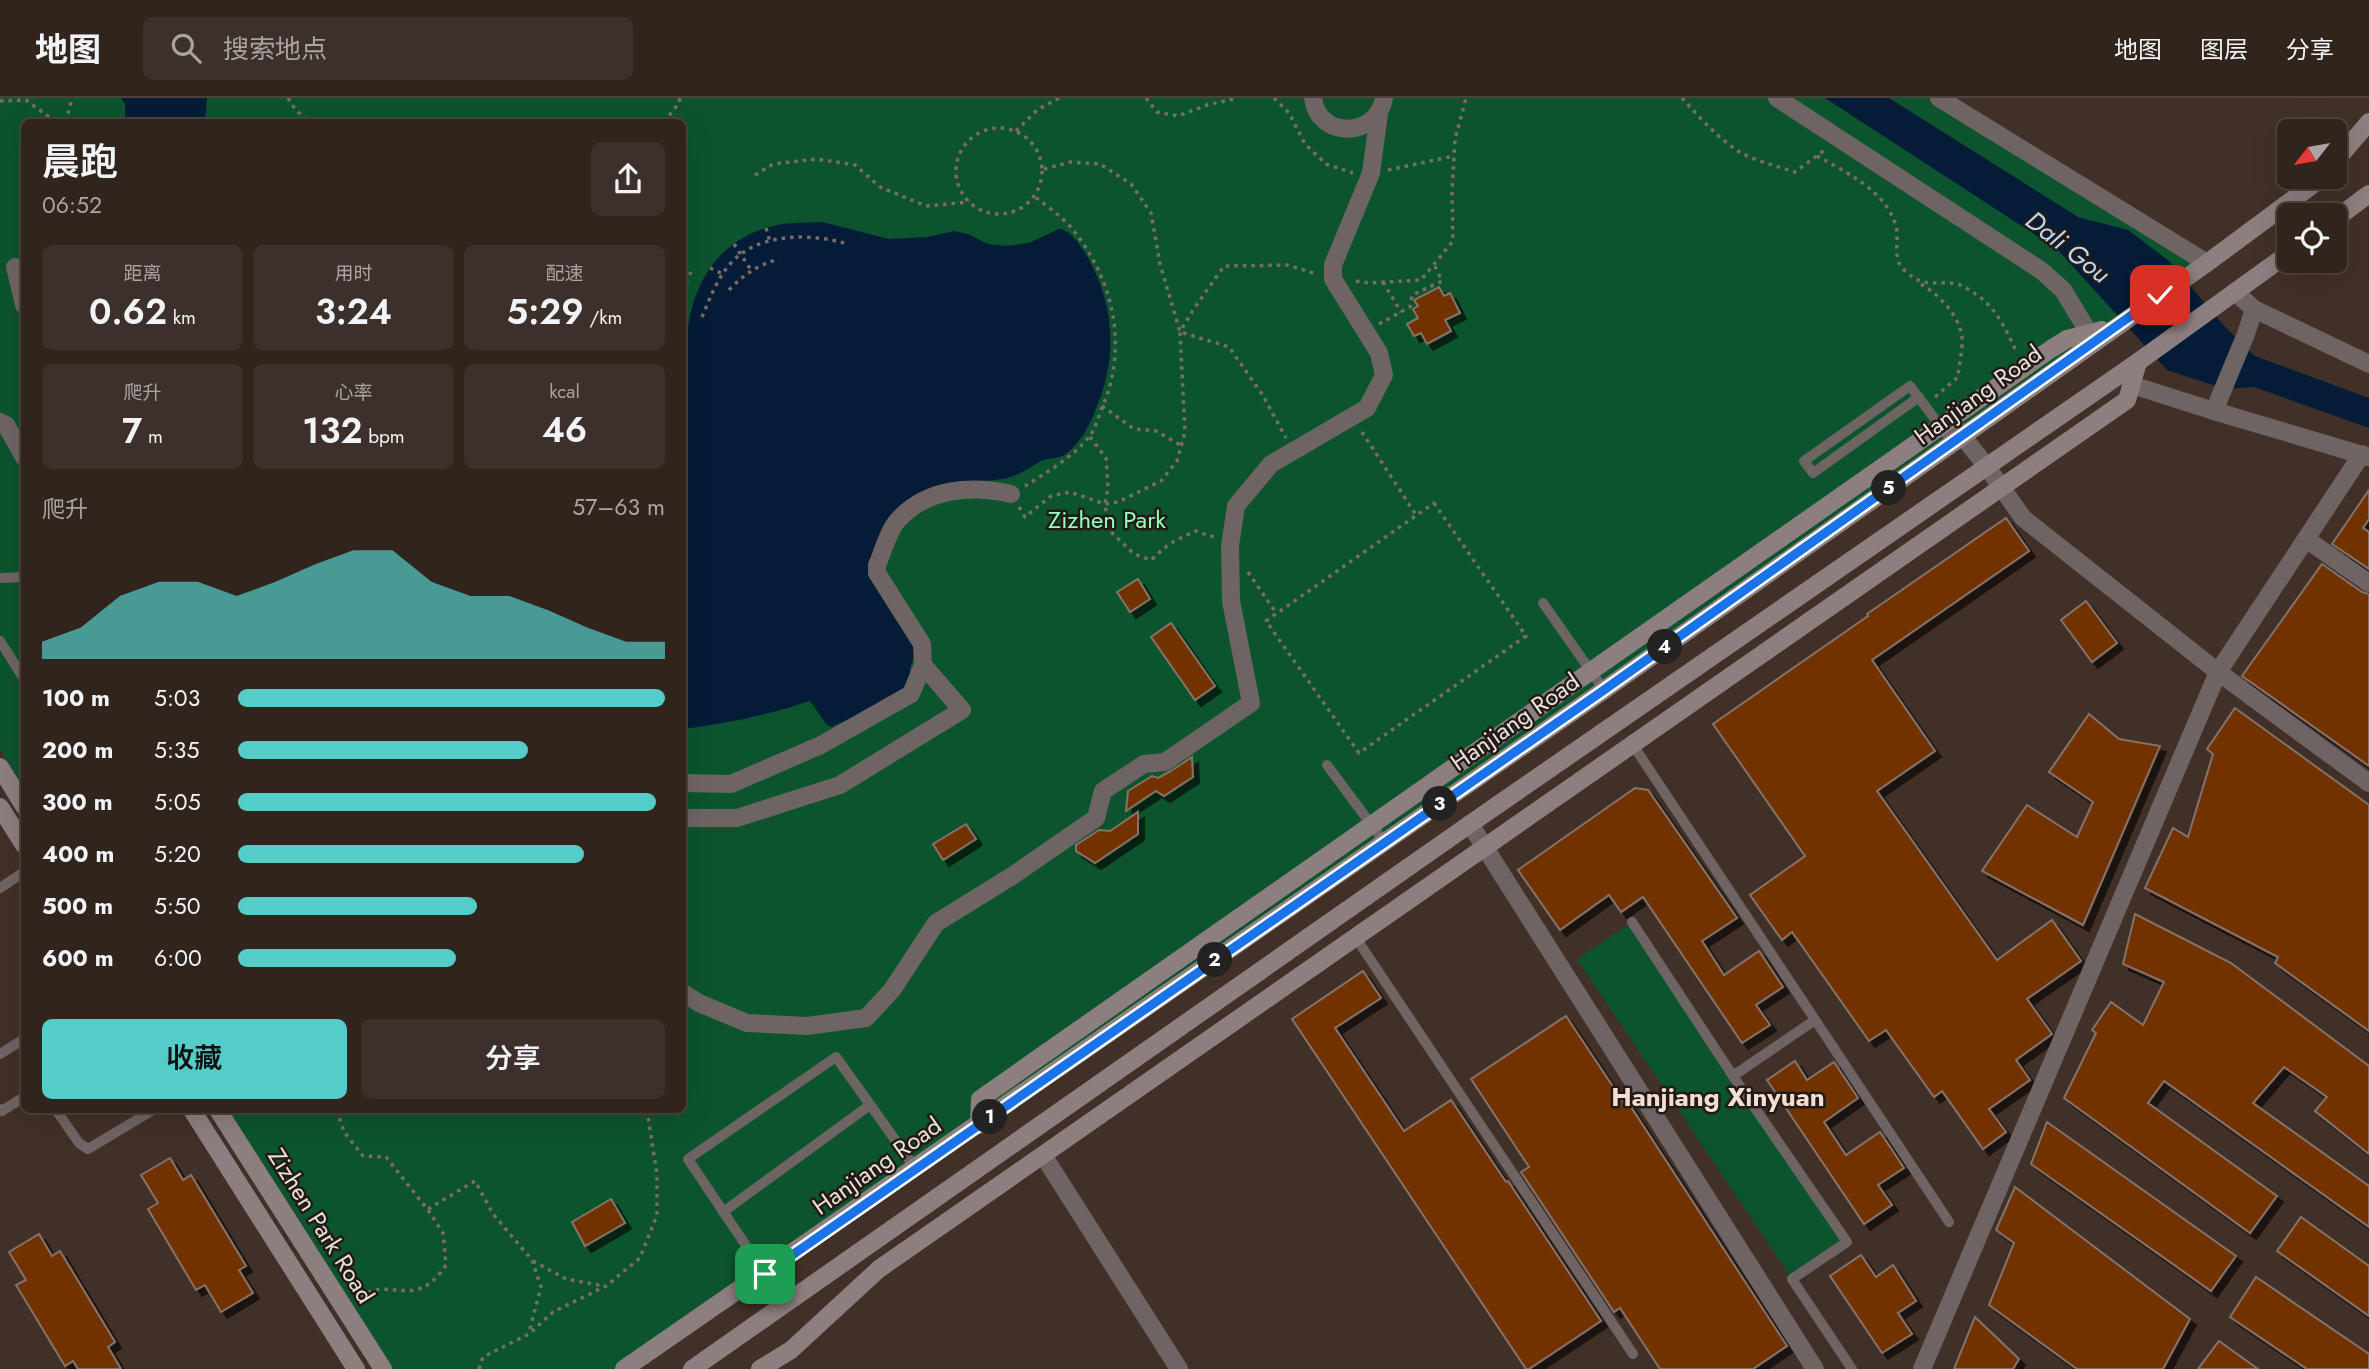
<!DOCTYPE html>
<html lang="zh">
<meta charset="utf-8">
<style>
:root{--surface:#31241d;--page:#3d302a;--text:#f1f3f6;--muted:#a8a4a4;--line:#4c413b;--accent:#54cdc8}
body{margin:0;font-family:Jost,"Noto Sans SC",sans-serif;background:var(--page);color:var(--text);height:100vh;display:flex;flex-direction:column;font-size:26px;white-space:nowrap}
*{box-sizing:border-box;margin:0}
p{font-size:23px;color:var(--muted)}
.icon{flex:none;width:38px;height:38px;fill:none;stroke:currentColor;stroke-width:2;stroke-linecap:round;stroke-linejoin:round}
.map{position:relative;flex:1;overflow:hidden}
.side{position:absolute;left:21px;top:21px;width:665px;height:994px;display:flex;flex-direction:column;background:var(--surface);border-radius:10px;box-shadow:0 7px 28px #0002,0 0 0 2px var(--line)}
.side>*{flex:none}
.needle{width:46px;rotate:239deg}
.fabs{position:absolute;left:2277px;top:21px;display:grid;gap:14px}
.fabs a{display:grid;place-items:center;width:70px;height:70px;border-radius:10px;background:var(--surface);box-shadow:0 7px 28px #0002,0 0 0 2px var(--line);font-size:35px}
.pin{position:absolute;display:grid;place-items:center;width:60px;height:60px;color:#fff;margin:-30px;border-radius:14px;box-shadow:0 4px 10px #0006}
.km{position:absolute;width:35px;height:35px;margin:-18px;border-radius:50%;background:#222;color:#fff;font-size:19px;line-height:35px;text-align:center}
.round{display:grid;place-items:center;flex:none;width:74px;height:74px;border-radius:10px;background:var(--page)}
.head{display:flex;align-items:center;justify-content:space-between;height:119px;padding:0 21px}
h1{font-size:38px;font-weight:600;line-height:52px}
.metrics{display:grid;grid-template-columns:repeat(3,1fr);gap:10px;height:119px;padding:7px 21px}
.metrics div{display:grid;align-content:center;border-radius:10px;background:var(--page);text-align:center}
.metrics b{font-size:35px;font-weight:600}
.metrics small{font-size:19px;font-weight:400}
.metrics p{font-size:19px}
.chart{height:196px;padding:14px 21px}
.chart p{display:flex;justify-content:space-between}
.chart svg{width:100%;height:126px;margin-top:7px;fill:var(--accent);opacity:.7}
.action{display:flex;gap:14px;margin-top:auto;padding:14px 21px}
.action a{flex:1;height:80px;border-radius:10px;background:var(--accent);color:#111;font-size:28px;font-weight:600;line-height:80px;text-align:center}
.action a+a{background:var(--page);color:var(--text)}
ul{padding:0 21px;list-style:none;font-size:23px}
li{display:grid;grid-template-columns:112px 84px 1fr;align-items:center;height:52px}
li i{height:18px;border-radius:9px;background:var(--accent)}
header{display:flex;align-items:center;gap:42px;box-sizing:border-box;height:98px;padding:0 35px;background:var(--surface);border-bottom:2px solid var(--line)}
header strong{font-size:33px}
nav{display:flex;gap:38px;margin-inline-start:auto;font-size:24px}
.search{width:490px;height:63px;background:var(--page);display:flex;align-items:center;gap:18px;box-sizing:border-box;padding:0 24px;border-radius:10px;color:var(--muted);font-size:26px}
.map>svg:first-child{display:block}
.green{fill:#0c542e}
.water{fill:#041c38}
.building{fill:#723304;stroke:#857268;stroke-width:2;filter:url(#shadow)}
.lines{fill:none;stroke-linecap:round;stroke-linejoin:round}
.path{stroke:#7b6c64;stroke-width:3.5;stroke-dasharray:3.5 5;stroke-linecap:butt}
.lane{stroke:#6e6464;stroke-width:10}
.street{stroke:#6e6464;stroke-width:18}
.secondary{stroke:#8d7e7f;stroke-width:18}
.route-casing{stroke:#fff;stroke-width:14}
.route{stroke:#1a73e8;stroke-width:9}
.labels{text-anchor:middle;stroke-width:5;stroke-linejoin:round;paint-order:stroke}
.street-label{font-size:24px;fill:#ede2dc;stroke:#221a16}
.park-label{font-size:24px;fill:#97fdba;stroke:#221a16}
.water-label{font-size:26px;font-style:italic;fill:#bcd7f7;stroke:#221a16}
.neighbourhood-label{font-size:26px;font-weight:bold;fill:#f4ded3;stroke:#221a16}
</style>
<header>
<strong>地图</strong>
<div class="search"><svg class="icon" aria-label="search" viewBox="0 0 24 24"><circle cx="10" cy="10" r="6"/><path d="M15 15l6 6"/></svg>搜索地点</div>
<nav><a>地图</a><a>图层</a><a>分享</a></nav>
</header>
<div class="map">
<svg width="2369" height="1271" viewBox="0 0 2369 1271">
<defs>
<filter id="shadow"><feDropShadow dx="6" dy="6" stdDeviation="0" flood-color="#0009"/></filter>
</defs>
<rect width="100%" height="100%" fill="#413027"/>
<!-- green -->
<g class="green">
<polygon points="0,0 1939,0 2207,165 624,1271 391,1271 227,1012 682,1012 682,24 24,24 24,690 0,651"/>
<polygon points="1632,824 1847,1144 1792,1181 1577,861"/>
</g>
<!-- water -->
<g class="water">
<polygon points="121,0 207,0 205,24 125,24 125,6"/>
<polygon points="1825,0 1889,0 2078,119 2128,132 2169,163 2226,230 2255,258 2369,300 2369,330 2254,289 2225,291 2167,272 2057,151"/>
<path d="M822,124L889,141L928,139L954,133L968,136L988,146L1006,148L1029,145L1059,131C1076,132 1093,168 1099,183C1115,225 1114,267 1097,308C1090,327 1082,343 1066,356C1059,362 1049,359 1041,363C1029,370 1016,379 1002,381C972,386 948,378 919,396C910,401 879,454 871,466L918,547L910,570L909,588L899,598L831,629L827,627L810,603C768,617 726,626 683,631L682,315C686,293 684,272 686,250C689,192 713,143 773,128C788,124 806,125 822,124Z"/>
</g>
<!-- building -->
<g class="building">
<polygon points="1439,189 1444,198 1450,195 1460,215 1445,222 1451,233 1427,246 1421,235 1414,238 1407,226 1418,220 1413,211 1418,208 1414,202"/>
<polygon points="2369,392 2369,421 2363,430 2369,434 2369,471 2332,446"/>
<polygon points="2006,420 2029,453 1872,562 1935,653 1877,693 1997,862 2052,822 2081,863 2027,901 2052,936 2016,962 2030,982 1989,1011 2006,1034 1983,1051 1942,993 1934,999 1886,932 1869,943 1792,834 1782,842 1750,797 1805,758 1713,626 1868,518 1867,516"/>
<polygon points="2322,466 2362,494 2369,496 2369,668 2242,578"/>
<polygon points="1138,481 1150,501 1130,514 1117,494"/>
<polygon points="2086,503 2117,545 2092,564 2061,522"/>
<polygon points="1171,525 1215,588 1195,602 1151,539"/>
<polygon points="2235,610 2369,707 2369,933 2275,865 2278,859 2145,790 2173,730 2188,739 2213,656 2207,651"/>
<polygon points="2089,616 2119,641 2160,648 2083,827 1982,773 2027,707 2077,739 2093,704 2049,674"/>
<polygon points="1192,659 1193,679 1164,698 1156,693 1126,713 1128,693 1152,678 1158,680 1171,673"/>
<polygon points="1635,690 1648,692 1737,820 1702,843 1724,877 1759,853 1783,889 1756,907 1770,927 1742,945 1643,799 1621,814 1609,797 1560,832 1518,772"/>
<polygon points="1138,714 1138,736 1095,765 1076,753 1076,747 1099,732 1110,733"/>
<polygon points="966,726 976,741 943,762 933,746"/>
<polygon points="2135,816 2231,865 2369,968 2369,1056 2315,1013 2327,999 2284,969 2253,1005 2369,1088 2369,1129 2164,983 2148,1005 2277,1098 2250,1135 2064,1000 2096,935 2092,932 2111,904 2143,927 2164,884 2123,866"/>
<polygon points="1363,873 1381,900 1335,930 1404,1033 1451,1002 1506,1084 1508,1083 1601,1223 1529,1271 1526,1271 1292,921"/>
<polygon points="1566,918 1624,1005 1627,1003 1787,1248 1753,1271 1660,1271 1620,1210 1614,1214 1521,1074 1529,1069 1471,981"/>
<polygon points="1795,963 1807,982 1834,964 1858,1000 1824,1024 1846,1057 1880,1034 1904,1070 1878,1087 1892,1107 1864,1126 1767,982"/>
<polygon points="2047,1024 2236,1158 2211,1193 2031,1066"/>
<polygon points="170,1060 183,1082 191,1077 246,1168 239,1172 253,1195 221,1214 205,1187 196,1192 148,1111 158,1105 141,1077"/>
<polygon points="2015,1089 2190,1221 2163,1271 2077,1271 1989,1207 2014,1145 1996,1132"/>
<polygon points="611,1101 625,1125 585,1148 572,1124"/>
<polygon points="2301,1119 2369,1168 2369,1218 2277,1153"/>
<polygon points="39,1136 52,1158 60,1153 115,1244 108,1249 121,1271 78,1271 73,1263 65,1268 16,1187 26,1182 9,1154"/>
<polygon points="1861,1157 1876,1179 1893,1167 1916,1203 1898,1215 1912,1236 1882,1255 1830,1178"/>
<polygon points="2256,1179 2369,1256 2369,1271 2307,1271 2230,1219"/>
<polygon points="1975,1219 2019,1261 2013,1271 1954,1271"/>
<polygon points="2219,1243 2258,1271 2198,1271"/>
</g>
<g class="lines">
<!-- path -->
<g class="path">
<polyline points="288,0 295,11 309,24"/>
<polyline points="1146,0 1157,14 1178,18 1207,7 1238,0"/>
<polyline points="1274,0 1289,15 1305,46 1326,66 1353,75"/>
<path d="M1682,0C1699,19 1717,39 1738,53C1754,63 1777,68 1795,74L1826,51"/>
<polyline points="0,3 26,2 56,24"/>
<polyline points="66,24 72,0"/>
<polyline points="664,24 679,5 680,0"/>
<circle cx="999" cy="73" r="43"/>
<polyline points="1016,33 1037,12 1059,0"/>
<path d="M1817,58C1846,74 1886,93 1896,128C1900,142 1891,161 1905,173C1927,193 1937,180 1960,187C1965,188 1970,193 1974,195C1997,210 2005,230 2017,255"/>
<polyline points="1044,71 1071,64 1100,66 1131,86 1151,115 1160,166 1180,234 1229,249 1262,296 1286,340"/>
<polyline points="1388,72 1454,58"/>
<polyline points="755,77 773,66 817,61 855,67 880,89 926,108 969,104"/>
<polyline points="766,130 770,144"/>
<polyline points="734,146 751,172"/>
<polyline points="710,170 723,176"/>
<polyline points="1356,183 1370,185 1421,182 1453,143 1452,93 1455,41 1466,0"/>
<polyline points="1383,184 1401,214"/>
<path d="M1921,186C1939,197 1959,217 1962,239C1963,251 1959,266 1958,279L1935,299"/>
<polyline points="682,192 691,174"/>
<path d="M729,192C744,176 758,167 779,161"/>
<path d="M702,219C710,200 717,181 730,166C757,135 808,135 844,145"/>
<polyline points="1379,226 1410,209 1412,197 1442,183 1434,166"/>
<polyline points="1102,308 1134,331 1156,333 1182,348"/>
<polyline points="1362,334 1416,417"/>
<polyline points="1090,339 1106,360 1108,389 1105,406 1109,432 1134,456 1151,462 1169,446 1195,433 1214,439"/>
<path d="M1025,388C1046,375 1074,358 1089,339C1096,331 1099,315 1104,305C1129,243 1111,175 1068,126C1058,116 1046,107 1035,99"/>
<polygon points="1434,405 1526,538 1359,655 1266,523"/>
<polyline points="1019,409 1025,419 1051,398 1070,394 1105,406 1118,404 1161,383 1177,363 1185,334 1180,234 1193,212 1224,168 1287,167 1317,176"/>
<polyline points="1248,474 1276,515"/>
<path d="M337,1012L344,1034L363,1058L386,1059L428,1112L443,1135L446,1167C414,1215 392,1176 357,1200"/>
<polyline points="428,1111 475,1083 493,1116 532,1162 541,1189 529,1234"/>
<polyline points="533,1163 566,1181 604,1188"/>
<polyline points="479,1271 483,1259 529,1236 553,1214 606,1188 640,1160 657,1117 657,1077 647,1012"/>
</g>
<!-- lane -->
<g class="lane">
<polyline points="1919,299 1813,375 1804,363 1910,288 1953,345"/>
<polyline points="2,480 24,479"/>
<polyline points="1543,505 1604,592"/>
<polyline points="0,543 24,581"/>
<polyline points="1633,647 1949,1124"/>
<polyline points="1327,667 1385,745"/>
<polyline points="0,790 24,774"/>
<polyline points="1632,824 1733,978 1815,922"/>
<polyline points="1356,840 1633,1256"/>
<polyline points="0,956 24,941"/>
<polyline points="1733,978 1847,1144 1792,1181 1852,1271"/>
<polyline points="0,1011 2,1013 24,999"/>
<polyline points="56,1012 79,1045 88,1051 153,1012"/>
<polyline points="723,1114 870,1007"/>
<polyline points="765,1176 688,1061 836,959 916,1071"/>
</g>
<!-- street -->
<g class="street">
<path d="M1313,0C1318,42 1377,40 1384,0"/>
<polyline points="1777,0 2042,173 2063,192 2089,235"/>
<polyline points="1939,0 2207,165"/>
<polyline points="15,169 24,207"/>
<polyline points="2236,195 2254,211 2369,266"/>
<polyline points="2254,211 2246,236 2214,313 2369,359"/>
<polyline points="2132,287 2214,313"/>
<polyline points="0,324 6,327 24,359"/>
<polyline points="1953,326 1987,369 2023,420 2218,574 2369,685"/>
<polyline points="2306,441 2369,485"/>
<path d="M682,685L731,686L821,647L911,596L923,567L922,546L877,475V467C883,454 888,433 898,422C927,390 971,387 1011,396"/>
<polyline points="682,720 737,720 840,687 962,612 923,567"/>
<polyline points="1470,726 1815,1271"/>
<polyline points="682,894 699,905 747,925 807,928 866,920 892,892 936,825 1012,778 1096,720 1103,693 1144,666 1165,664 1251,605 1231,503 1230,448 1236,408 1271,366 1367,310 1384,277 1379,255 1333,181 1333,167 1371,75 1379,15"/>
<polyline points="1043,1057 1179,1271"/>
<polyline points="1922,1271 2218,574 2362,356"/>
</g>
<!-- secondary -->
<g class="secondary">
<polyline points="2334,65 2369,24"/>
<polyline points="2334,122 2369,96"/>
<polyline points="0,669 24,708"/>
<polyline points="0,709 24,747"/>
<polyline points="192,1012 356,1271"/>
<polyline points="218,1012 383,1271"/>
<polyline points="979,1027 980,1001 2051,251 2067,241 2102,232"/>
<polyline points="624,1271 1604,592 2207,165 2323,79"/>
<polyline points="692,1271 1470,726 2138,264 2289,155"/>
<polyline points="760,1271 791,1252 879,1171 2127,302 2138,264"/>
</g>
</g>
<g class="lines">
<!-- route casing -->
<g class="route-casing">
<polyline id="route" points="765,1176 1604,592 2160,197"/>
</g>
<!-- route -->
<use href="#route" class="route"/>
</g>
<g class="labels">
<!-- street labels -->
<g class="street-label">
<text transform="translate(1978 297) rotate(-36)" y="8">Hanjiang Road</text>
<text transform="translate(1515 624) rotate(-35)" y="8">Hanjiang Road</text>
<text transform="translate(877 1068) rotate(-35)" y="8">Hanjiang Road</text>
<text transform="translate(321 1128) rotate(58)" y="8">Zizhen Park Road</text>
</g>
<!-- park labels -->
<g class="park-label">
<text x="1107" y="430">Zizhen Park</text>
</g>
<!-- water labels -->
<g class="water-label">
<text transform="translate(2068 149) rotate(38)" y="9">Dali Gou</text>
</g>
<!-- neighbourhood labels -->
<g class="neighbourhood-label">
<text x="1718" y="1008">Hanjiang Xinyuan</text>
</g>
</g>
</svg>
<div class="fabs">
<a><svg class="needle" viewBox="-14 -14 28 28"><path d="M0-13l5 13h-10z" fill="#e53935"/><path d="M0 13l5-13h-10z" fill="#a8a4a4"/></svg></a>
<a><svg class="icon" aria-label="locate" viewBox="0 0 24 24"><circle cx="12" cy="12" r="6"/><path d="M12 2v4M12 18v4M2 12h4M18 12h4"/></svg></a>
</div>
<div class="pin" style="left:765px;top:1176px;background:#1e9e55"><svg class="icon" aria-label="arrive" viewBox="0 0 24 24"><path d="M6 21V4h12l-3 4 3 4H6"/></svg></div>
<div class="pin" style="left:2160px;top:197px;background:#d93025"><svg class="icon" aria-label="check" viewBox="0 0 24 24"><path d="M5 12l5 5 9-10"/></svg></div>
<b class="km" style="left:990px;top:1019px">1</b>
<b class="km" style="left:1215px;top:862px">2</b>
<b class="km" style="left:1440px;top:706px">3</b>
<b class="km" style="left:1665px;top:549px">4</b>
<b class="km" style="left:1889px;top:390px">5</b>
<section class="side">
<div class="head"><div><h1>晨跑</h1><p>06:52</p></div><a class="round"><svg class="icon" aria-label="share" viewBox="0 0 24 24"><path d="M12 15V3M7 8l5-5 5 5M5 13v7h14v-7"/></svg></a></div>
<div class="metrics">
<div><p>距离</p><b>0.62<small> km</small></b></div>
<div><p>用时</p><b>3:24</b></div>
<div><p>配速</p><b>5:29<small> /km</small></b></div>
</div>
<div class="metrics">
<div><p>爬升</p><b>7<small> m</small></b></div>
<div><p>心率</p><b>132<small> bpm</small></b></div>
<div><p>kcal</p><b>46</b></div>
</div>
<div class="chart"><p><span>爬升</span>57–63 m</p>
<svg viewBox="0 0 160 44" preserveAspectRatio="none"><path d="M0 44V38L10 33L20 22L30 17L40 17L50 22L60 17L70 11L80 6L90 6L100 17L110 22L120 22L130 27L140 33L150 38L160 38V44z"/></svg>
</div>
<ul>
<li><b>100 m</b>5:03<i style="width:100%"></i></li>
<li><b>200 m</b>5:35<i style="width:68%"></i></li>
<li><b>300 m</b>5:05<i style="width:98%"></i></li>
<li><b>400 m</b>5:20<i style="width:81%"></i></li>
<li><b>500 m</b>5:50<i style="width:56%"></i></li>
<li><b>600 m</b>6:00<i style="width:51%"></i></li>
</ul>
<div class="action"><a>收藏</a><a>分享</a></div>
</section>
</div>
